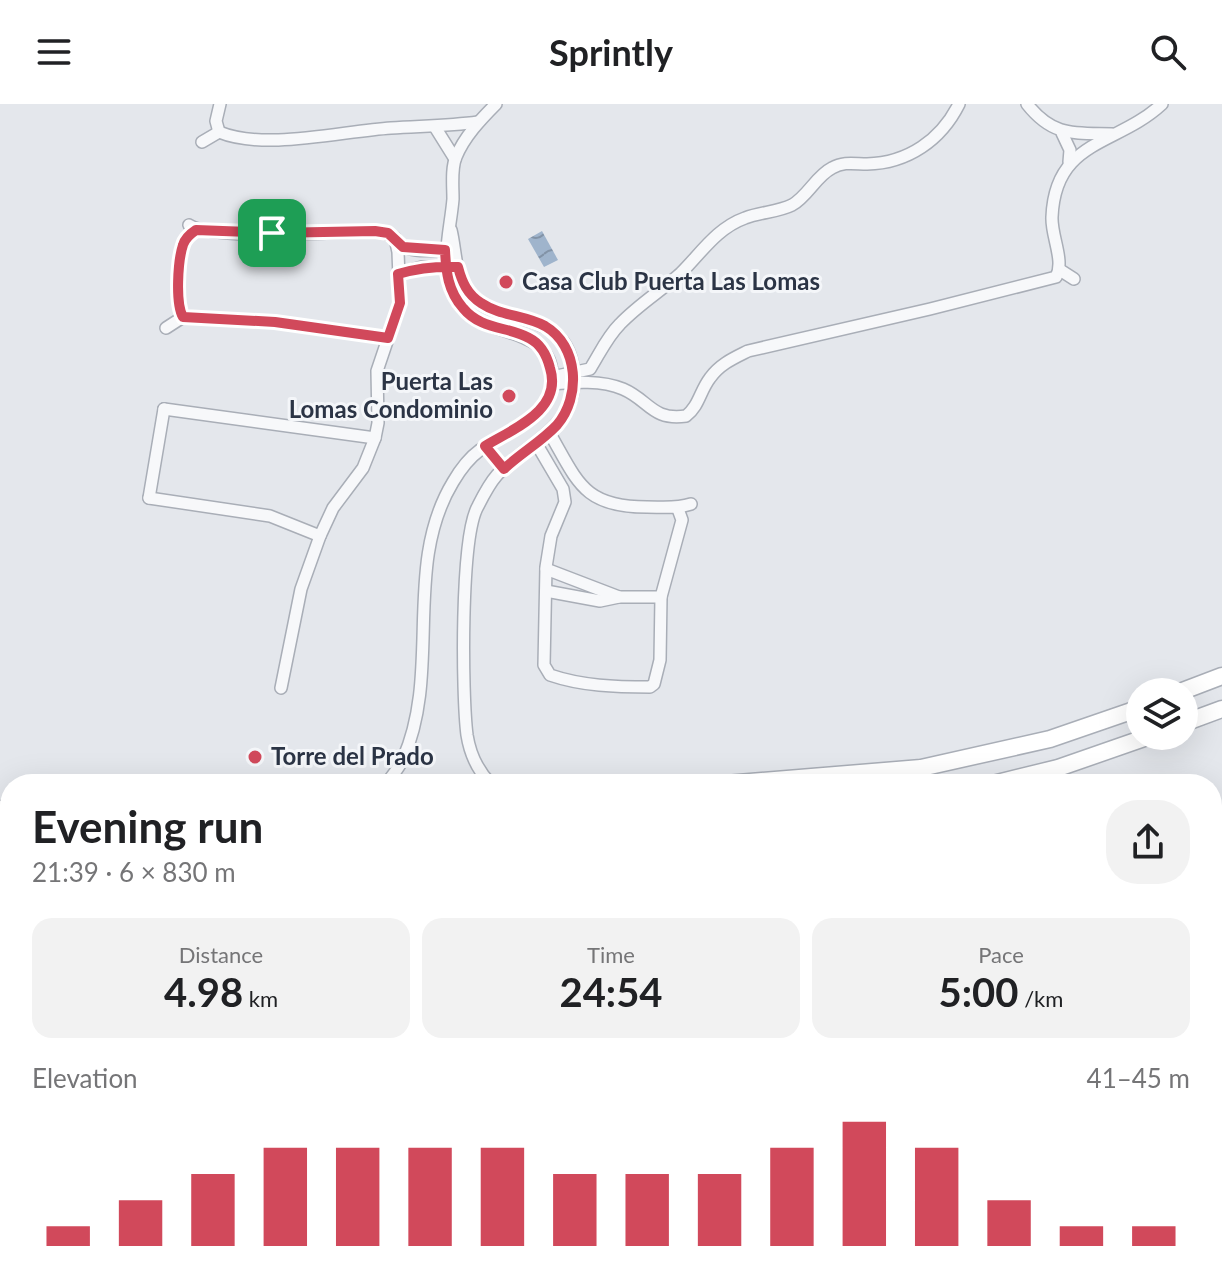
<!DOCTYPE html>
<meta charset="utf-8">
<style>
:root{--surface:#fff;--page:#f2f2f2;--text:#202124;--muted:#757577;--accent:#d1495b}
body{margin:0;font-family:Lato,sans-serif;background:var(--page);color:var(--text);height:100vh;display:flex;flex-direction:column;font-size:30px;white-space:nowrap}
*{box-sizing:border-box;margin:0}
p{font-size:26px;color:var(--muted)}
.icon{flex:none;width:44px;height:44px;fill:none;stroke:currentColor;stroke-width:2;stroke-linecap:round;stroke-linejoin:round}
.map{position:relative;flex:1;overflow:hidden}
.drawer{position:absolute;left:0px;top:670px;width:1222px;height:514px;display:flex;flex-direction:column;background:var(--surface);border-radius:32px 32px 0 0;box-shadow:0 8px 32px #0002}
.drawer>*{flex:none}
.tools{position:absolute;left:1126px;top:574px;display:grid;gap:16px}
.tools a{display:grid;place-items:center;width:72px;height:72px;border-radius:50%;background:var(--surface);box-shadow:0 8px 32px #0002;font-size:40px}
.pin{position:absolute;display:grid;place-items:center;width:68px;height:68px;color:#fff;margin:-34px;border-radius:16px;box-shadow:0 4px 12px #0006}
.round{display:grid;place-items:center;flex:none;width:84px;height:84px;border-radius:32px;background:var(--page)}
.overview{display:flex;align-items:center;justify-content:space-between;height:136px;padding:0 32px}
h1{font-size:44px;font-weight:700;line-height:60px}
.metrics{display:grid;grid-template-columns:repeat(3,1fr);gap:12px;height:136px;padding:8px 32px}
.metrics div{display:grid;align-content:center;border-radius:20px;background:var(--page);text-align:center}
.metrics b{font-size:40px;font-weight:700}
.metrics small{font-size:22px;font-weight:400}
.metrics p{font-size:22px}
.chart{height:224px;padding:16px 32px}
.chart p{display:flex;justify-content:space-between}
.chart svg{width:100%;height:144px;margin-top:8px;stroke:var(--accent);stroke-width:6}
header{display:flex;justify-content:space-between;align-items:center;height:104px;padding:0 32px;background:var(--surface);font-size:36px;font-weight:700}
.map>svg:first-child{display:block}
.water{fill:url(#water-waves)}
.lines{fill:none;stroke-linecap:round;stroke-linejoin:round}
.stream{stroke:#9fb4cc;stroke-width:3}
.minor-casing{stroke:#a9aeb7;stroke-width:14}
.secondary-casing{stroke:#a9aeb7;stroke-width:19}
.minor{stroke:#f7f8fa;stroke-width:11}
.secondary{stroke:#fff;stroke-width:16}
.route-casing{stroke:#fff;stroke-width:16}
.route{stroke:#d1495b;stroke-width:10}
.poi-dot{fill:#d1495b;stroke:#f4f6f9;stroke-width:3}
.labels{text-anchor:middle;stroke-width:6;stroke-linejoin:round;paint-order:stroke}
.poi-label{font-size:24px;font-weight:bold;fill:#2b3445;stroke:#f4f6f9;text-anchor:start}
</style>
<header><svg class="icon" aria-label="menu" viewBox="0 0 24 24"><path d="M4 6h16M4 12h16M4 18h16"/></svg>Sprintly<svg class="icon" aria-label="search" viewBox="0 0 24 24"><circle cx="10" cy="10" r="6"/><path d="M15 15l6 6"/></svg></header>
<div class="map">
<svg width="1222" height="1183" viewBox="0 0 1222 1183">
<defs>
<pattern id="water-waves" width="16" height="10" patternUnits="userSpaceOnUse" patternTransform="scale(2)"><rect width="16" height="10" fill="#9fb4cc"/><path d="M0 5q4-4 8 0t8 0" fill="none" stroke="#8293a7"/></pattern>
</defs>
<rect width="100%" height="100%" fill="#e4e7ec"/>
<!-- water -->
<polygon class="water" points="542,127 558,156 544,163 528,135"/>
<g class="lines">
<!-- stream -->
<g class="stream">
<polyline points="1212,1071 1222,1059"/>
<polyline points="1061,1183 1066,1178 1077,1178 1083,1174"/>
</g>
<!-- minor casing -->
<g class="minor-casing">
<g id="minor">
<path d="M1027,0C1053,33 1074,29 1112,30"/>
<polyline points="435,23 455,55"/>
<path d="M219,28C265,47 342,27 391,24C421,22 449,22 478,18"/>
<polyline points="219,28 216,17 220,0"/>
<polyline points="1062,29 1070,46 1069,58"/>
<polyline points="202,38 219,28"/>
<path d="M189,121C213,137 340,128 375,127C393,129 389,134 403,142C414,149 437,146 449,146"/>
<path d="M451,126C456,146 455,174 469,190C502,227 572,200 574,275C575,324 525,340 497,371C489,380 483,392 478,402C460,433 462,592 467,631C470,650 478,667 491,680"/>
<polyline points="1060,166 1074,175"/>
<polyline points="398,170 422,163 453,163"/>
<polyline points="183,213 275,218 388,234"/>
<path d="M183,213C175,199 178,156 183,141C185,134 190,130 196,126"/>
<polyline points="166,224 183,213"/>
<path d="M552,273L590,265C600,249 607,233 620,220C639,200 661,187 681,169C701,149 717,124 745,114C760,108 778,108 792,101C808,92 816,72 832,64C844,57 855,60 867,60C908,59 941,36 959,0"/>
<path d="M552,280C574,278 602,276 623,285C649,296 652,317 686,312C699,302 700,287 710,274C720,260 734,254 748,247L930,205L1056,173C1065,157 1051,132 1052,113C1055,35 1117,42 1162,0"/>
<polyline points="164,305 375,334"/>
<path d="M549,328C578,378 583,403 647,403C662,403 676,405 691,400"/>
<path d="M536,339L563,385L565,398L551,432L546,463L544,561L550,571C582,582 616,583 650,583L654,580L660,556L661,493L682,416L678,405"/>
<polyline points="485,342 504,365"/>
<polyline points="149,394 270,412 320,432"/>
<polyline points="149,394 164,305"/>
<polyline points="546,465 619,493"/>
<polyline points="546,487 600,497 619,493 661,493"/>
<polyline points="281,584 301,485 320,432 333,404 363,364 375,334 378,319 377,267 400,199 398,148 395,134"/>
<path d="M386,680C392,672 399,664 403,655C442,567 402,462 453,378C460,366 469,354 480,346C505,326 549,316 552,279C557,221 490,236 463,205C435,173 450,132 453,95C453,82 451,64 456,53C464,33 481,15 496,0"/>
<polyline points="0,904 10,862"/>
<polyline points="197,1174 197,1183"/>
<polyline points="226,1174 227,1183"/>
<polyline points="113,1183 113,1174"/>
</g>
</g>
<!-- secondary casing -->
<g class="secondary-casing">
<g id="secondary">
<polyline points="1180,588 1222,572"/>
<polyline points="1184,619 1222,605"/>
<polyline points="726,680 921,664 1050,635 1140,604"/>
<polyline points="993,680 1058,664 1150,632"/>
<polyline points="0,705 10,707"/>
<polyline points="0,729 10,730"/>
</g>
</g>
<!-- minor -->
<use href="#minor" class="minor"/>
<!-- secondary -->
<use href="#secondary" class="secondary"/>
</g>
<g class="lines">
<!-- route casing -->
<g class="route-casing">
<path id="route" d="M272,129L375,127L388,129L403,143L445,146C446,168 448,187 463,204C481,226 507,222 529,234C541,240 547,252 550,264C563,306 513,325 485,342L504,365C521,349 541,338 557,321C581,293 579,242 545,222C525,211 500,212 481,199C467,190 462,178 458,163C436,162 419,164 398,170L400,199L388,234L275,218L183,213C175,199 178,156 183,141C185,134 190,130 196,126L272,129"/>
</g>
<!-- route -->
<use href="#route" class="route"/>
</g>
<!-- markers -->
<g class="poi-dot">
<circle cx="506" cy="178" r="8"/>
<circle cx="509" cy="292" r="8"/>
<circle cx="255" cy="653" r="8"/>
</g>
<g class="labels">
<!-- poi labels -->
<g class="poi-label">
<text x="522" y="186">Casa Club Puerta Las Lomas</text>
<text x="493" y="286" text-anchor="end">Puerta Las<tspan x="493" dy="28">Lomas Condominio</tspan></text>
<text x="271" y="661">Torre del Prado</text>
</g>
</g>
</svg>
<div class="tools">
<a><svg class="icon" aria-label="layers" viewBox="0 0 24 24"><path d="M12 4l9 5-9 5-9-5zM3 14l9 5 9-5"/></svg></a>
</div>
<div class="pin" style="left:272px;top:129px;background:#1e9e55"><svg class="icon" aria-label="arrive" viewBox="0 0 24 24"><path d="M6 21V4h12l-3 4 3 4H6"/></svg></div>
<section class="drawer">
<div class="overview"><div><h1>Evening run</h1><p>21:39 · 6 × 830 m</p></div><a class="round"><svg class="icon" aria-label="share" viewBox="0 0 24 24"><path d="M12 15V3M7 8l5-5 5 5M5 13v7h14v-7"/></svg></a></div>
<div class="metrics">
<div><p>Distance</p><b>4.98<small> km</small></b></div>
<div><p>Time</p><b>24:54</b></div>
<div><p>Pace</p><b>5:00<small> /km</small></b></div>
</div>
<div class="chart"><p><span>Elevation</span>41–45 m</p>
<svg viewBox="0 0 160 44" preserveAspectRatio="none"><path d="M5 44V38M15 44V30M25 44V22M35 44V14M45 44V14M55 44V14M65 44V14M75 44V22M85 44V22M95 44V22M105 44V14M115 44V6M125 44V14M135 44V30M145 44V38M155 44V38"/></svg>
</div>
</section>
</div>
